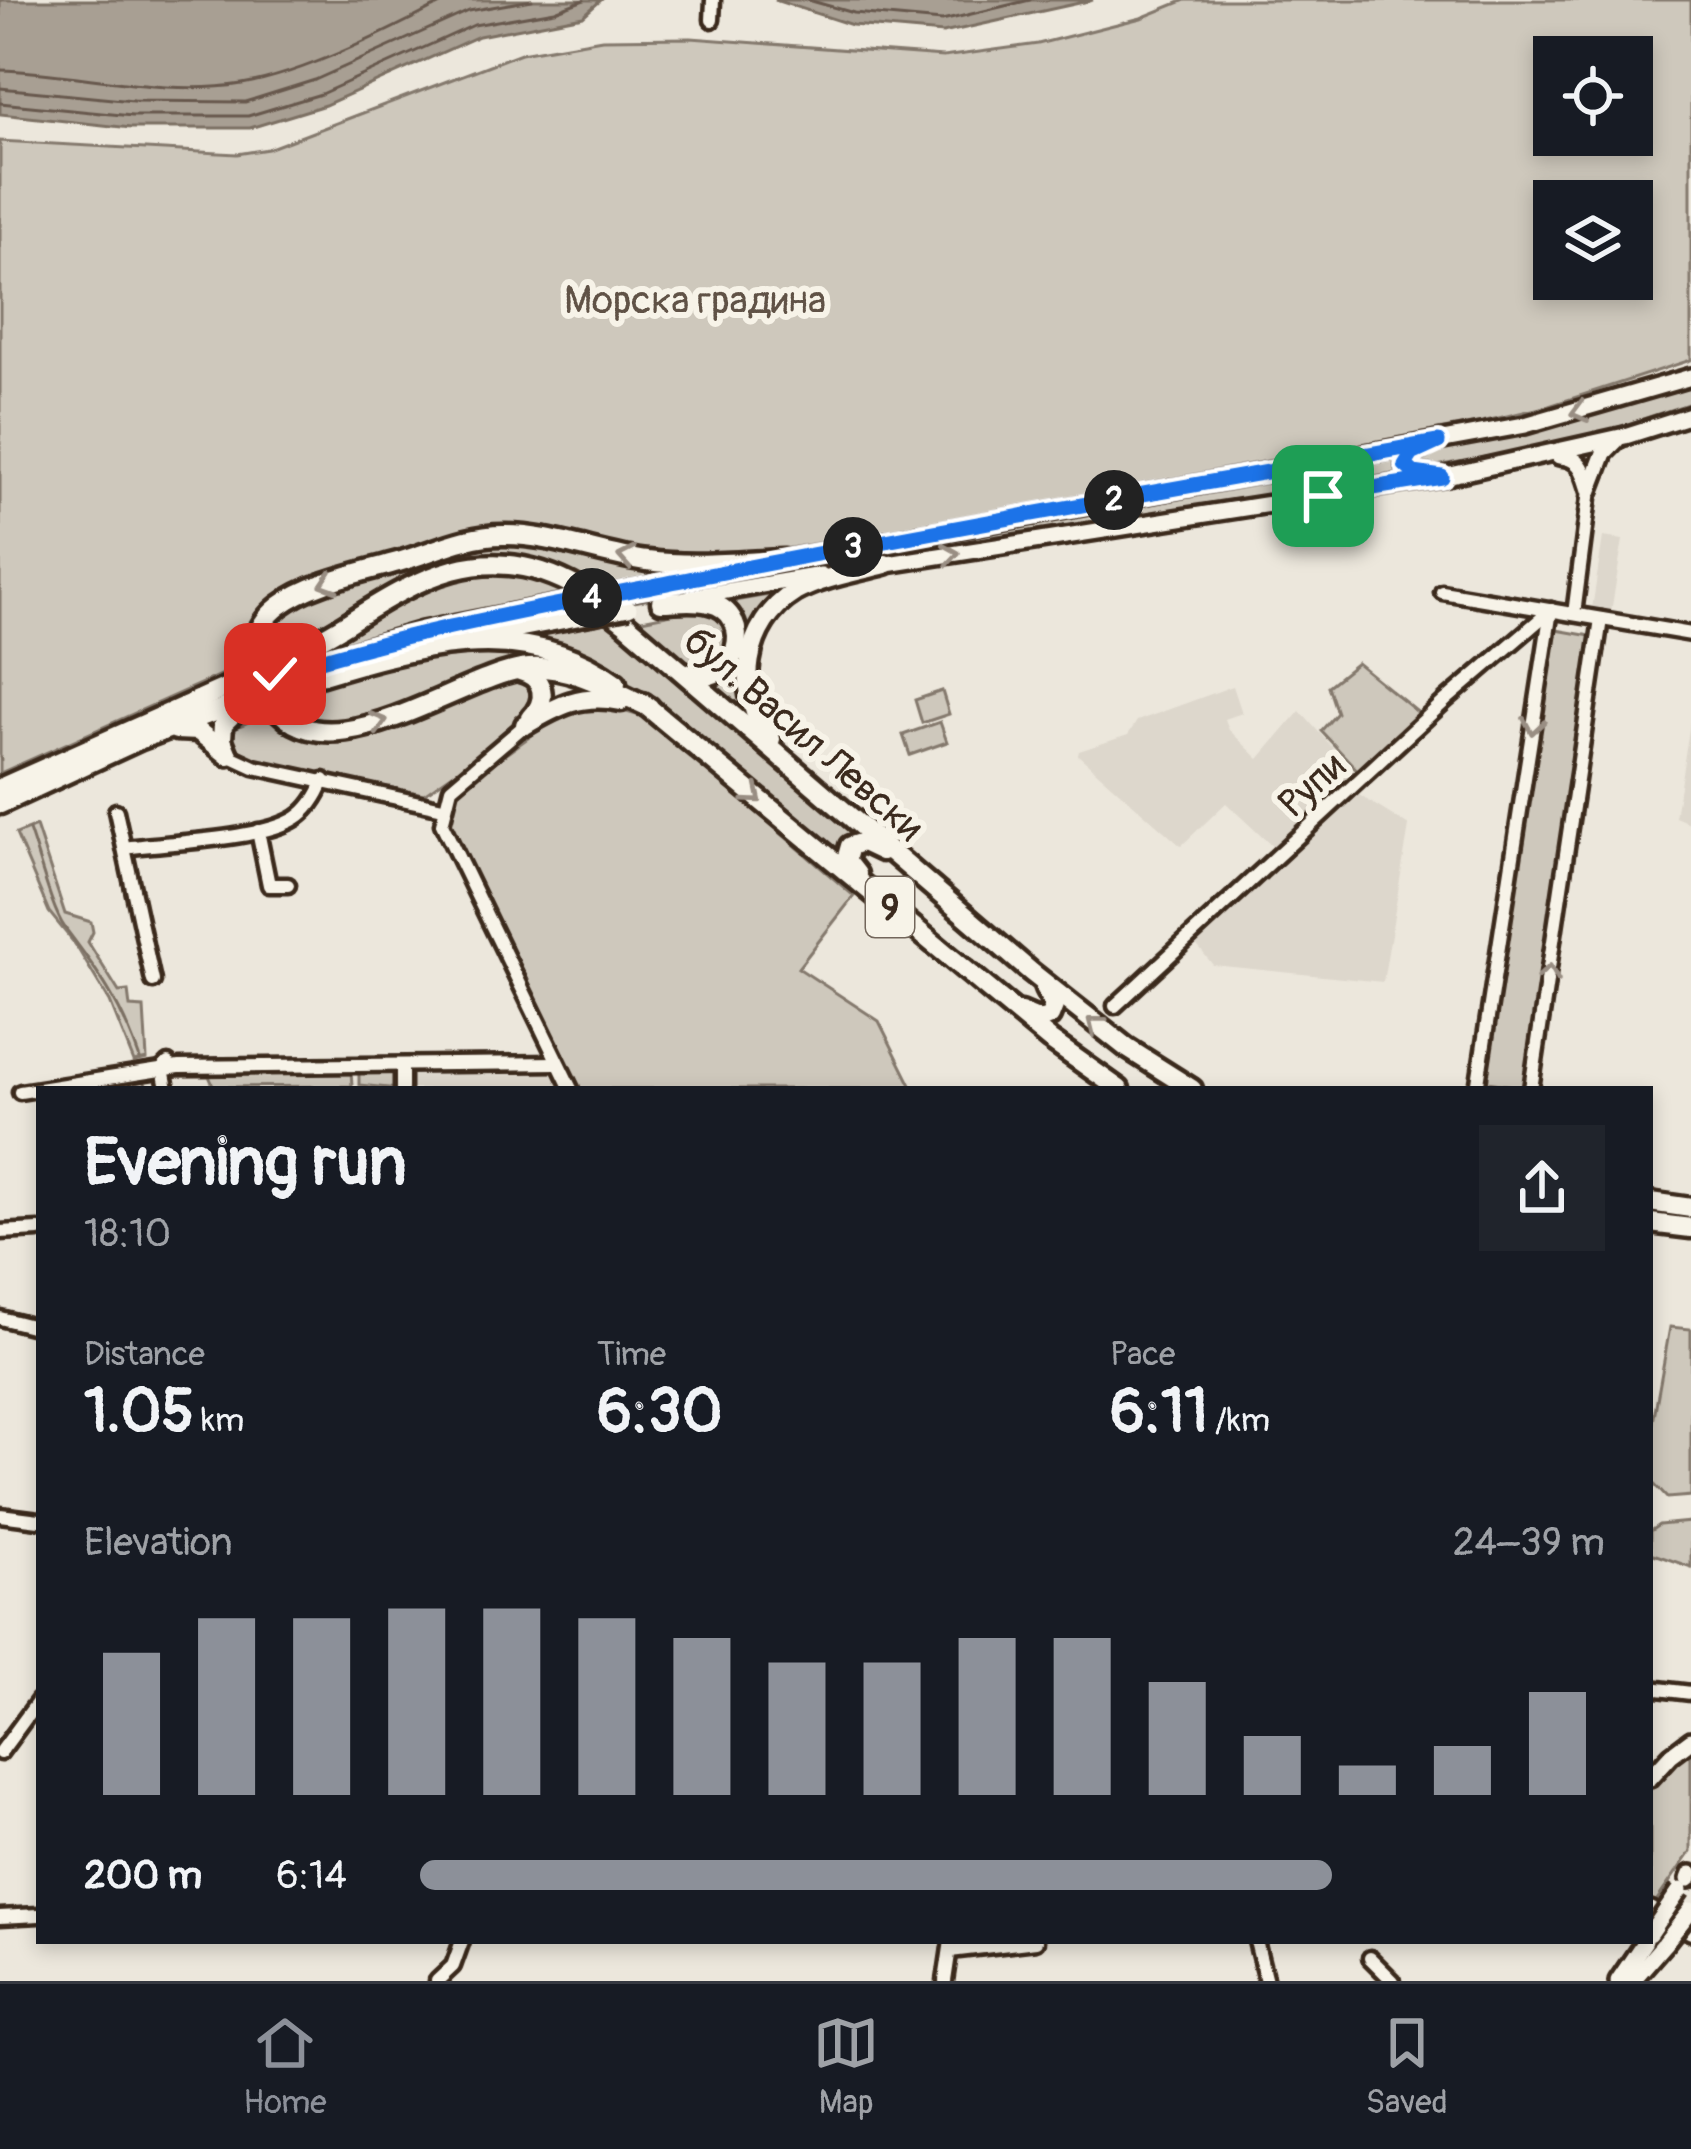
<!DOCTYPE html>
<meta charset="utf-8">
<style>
:root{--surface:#171b24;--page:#20242c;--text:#f1f3f6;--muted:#9ea1a6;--line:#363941;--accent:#8c9099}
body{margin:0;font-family:Pangolin,sans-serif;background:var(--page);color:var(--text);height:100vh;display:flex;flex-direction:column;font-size:45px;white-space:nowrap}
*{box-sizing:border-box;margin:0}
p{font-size:39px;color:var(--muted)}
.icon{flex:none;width:66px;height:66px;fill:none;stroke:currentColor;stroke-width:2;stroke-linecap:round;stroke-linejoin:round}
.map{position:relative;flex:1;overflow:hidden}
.details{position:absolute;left:36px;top:1086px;width:1617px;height:858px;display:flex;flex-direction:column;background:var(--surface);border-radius:0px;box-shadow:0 6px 18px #0003}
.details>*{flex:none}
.tools{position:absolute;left:1533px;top:36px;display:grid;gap:24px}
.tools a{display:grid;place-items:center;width:120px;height:120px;border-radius:0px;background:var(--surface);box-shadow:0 6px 18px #0003;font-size:60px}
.pin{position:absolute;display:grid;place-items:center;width:102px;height:102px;color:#fff;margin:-51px;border-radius:24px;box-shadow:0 6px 18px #0006}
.km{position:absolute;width:60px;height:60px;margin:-30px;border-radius:50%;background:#222;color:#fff;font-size:33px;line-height:60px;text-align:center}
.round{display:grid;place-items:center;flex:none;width:126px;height:126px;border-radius:0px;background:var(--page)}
.overview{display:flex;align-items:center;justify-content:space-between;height:204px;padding:0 48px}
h1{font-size:66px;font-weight:800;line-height:90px}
.stats{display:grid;grid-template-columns:repeat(3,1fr);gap:18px;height:204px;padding:12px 48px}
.stats div{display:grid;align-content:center}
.stats b{font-size:60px;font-weight:800}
.stats small{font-size:33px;font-weight:400}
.stats p{font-size:33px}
.chart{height:336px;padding:24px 48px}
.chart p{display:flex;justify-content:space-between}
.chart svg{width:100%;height:216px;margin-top:12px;stroke:var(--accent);stroke-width:6}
ul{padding:0 48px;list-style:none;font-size:39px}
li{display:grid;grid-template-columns:192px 144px 1fr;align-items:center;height:90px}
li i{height:30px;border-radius:15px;background:var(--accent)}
.tabs{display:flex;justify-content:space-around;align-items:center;height:168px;border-top:3px solid var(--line);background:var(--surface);font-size:33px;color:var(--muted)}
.tabs a{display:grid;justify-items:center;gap:6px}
.tabs .active{color:var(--accent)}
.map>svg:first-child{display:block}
.built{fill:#ddd7cc}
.green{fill:#cec8bc;stroke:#84796d;stroke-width:3;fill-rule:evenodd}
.water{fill:#a89f93;stroke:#7c7064;stroke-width:3}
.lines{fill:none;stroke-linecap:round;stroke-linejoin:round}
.shore{stroke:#67594d;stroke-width:3}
.stream{stroke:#7c7064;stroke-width:3}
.minor-casing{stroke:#3b2a1e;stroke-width:21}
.major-casing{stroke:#3b2a1e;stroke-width:24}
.highway-casing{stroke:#3b2a1e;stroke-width:27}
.minor{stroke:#f7f3e8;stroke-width:12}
.major{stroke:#f7f3e8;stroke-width:15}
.highway{stroke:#f7f3e8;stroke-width:18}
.major-bridge-casing{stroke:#3b2a1e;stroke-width:24;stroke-linecap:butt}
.highway-bridge-casing{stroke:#3b2a1e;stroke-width:27;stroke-linecap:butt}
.major-bridge{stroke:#f7f3e8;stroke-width:15}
.highway-bridge{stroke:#f7f3e8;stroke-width:18}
.oneway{stroke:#998e83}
.route-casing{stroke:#fff;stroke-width:24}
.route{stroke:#1a73e8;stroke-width:15}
.labels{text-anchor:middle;stroke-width:12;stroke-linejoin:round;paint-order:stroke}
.shield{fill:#f7f3e8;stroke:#73665b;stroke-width:3}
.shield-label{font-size:36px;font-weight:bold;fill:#3b2a1e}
.park-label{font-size:39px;fill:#605246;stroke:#f7f3e8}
.street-label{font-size:39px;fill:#3b2a1e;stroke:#f7f3e8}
</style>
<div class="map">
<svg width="1691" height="1981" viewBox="0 0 1691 1981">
<rect width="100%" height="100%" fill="#ece7dc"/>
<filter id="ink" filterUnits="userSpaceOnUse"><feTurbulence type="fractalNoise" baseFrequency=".00833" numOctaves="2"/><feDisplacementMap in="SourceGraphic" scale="24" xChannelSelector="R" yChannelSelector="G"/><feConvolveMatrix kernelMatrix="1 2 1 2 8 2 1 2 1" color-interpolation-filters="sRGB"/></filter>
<g filter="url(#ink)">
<!-- built -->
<g class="built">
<polygon points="1603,537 1623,540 1611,612 1592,609"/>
<polygon points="1233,686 1242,713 1225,719 1229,730 1259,759 1300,711 1354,772 1273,847 1226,803 1181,846 1078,755 1079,751 1128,735 1137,721"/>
<polygon points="1691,717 1691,824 1675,817"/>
<polygon points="1359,795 1409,826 1383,982 1213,965 1195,943"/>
<polygon points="555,1070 565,1089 407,1089 407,1073"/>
</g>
<!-- green -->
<g class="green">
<path d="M1185,0H1691V360L1549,406L1482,422L746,556L669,557L525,530L293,590L249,662L0,773V141L237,154L268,149L521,53L602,39L691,38L943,57L1038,44L1141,18ZM1554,57H1632V135H1554ZM1554,201H1632V279H1554Z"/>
<polygon points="1691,385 1691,403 1616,428 1539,447 1426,468 1412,466 1413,456 1418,454 1551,427"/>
<polygon points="1397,455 1400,478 743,582 454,635 134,733 229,695 394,644 747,572"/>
<polygon points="507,542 701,571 590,591 522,561 464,552"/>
<polygon points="447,555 445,560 421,567 326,627 263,657 267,624 297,599"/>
<polygon points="470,572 518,574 571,594 433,623 319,654 321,649 407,594"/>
<polygon points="786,592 745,654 723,603"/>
<polygon points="702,608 709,608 729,625 725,663 694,673 631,622"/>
<polygon points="609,622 863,836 841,864 606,669 573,649 526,636"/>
<polygon points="1551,629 1596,637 1528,1088 1481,1081"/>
<polygon points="506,647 559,663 389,717 317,727 277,701 304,693 304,689 428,655"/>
<polygon points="1357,663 1426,719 1363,776 1321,731 1337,713 1328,686"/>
<polygon points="736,664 740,664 757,729 703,681"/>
<path d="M508,675L533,683V710L496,744L424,794L247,760L237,756L228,737L239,726L269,713C283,727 298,739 318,742C363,746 463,694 508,675Z"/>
<polygon points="942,691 949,714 922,723 915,700"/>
<polygon points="603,705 647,718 854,896 798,968 879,1021 913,1089 578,1089 448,820 452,793 565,711"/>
<polygon points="940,722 947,742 910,755 903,735"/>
<polygon points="36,826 65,914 91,922 93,932 88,942 119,992 128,991 130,1007 144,1008 147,1059 134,1062 110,1002 75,944 49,912 16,834"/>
<polygon points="351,1071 352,1086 214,1087 209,1076 178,1076 178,1073"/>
<polygon points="359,1071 397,1071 398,1089 359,1085"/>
<polygon points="1670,1327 1691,1329 1691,1496 1667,1498 1650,1480 1650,1439"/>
<polygon points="1691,1522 1691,1567 1650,1553 1650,1531 1659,1525"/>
<polygon points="1691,1742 1691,1851 1650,1910 1650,1778"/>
</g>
<!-- water -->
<g class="water">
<polygon points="0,0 601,0 583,16 479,36 325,105 250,128 131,128 0,114"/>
<polygon points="775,0 1093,0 943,33 852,25"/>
</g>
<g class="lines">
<!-- shore -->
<g class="shore">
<polyline points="808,0 854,13 942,21 1030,0"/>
<path d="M0,70C79,72 162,97 242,84C304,74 391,30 448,0"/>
<polyline points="0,88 133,101 245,102 315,80 469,11 532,0"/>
<polyline points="0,103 132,116 248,116 321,94 474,25 555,11 584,0"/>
</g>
<!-- stream -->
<g class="stream">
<polyline points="0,757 1,760"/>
<path d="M29,830C38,854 52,911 65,928C100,974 121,1004 140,1059"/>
<polyline points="144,1080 147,1089"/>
</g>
<!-- minor casing -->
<g class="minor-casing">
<g id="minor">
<polyline points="712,20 713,0"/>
<polyline points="1442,592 1691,634"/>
<polyline points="1574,614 1590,490"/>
<polyline points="525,725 451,788 442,824 571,1089"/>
<polyline points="228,755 254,767 443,808"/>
<polyline points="116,811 153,981"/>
<polyline points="258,831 269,885 288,885"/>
<path d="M125,848C168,842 261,840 296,818C310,809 318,795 324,780"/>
<polyline points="1115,1006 1446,700 1551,610"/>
<polyline points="402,1066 402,1089"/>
<polyline points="167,1089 163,1068 168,1063"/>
<polyline points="1477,1089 1551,610"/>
<polyline points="1531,1089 1601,619"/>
<polyline points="20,1092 179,1067 557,1063"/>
<polyline points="0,1232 39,1230"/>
<polyline points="0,1318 39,1328"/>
<polyline points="0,1515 39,1520"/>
<polyline points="1650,1688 1691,1693"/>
<polyline points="0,1753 39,1700"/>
<polyline points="0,1917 39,1915"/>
<polyline points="1256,1941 1266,1981"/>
<polyline points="950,1951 1036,1941"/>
<polyline points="1370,1958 1393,1981"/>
<polyline points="437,1981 453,1966 462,1941"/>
<polyline points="945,1981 951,1941"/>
</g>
</g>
<!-- major casing -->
<g class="major-casing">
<g id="major">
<polyline points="1424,448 1408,457 1405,465 1409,472 1428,475"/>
<path d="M1559,456C1581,457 1584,471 1590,490"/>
<polyline points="1591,487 1604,453 1616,441"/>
<polyline points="776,562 1525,425 1691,377"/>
<polyline points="875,566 1442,477 1625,436 1691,415"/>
<polyline points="614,594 741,569"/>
<polyline points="691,597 821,575"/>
<polyline points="472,638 593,615"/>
<polyline points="275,674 422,631 575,601"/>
<polyline points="1650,1778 1671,1755 1691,1740"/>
<polyline points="1689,1879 1691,1874"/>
<polyline points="1650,1910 1691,1931"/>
<polyline points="1618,1981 1645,1941"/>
<polyline points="1632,1981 1665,1943"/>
</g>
</g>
<!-- highway casing -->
<g class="highway-casing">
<g id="highway">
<path d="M661,602C676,602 694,599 709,603C758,613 738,695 683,672"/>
<path d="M272,665C297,652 322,639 346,624C418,578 485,539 571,584C590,594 607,609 624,622L1031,972L1127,1048L1192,1089"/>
<path d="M520,671C545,677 548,700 531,718"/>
<path d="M280,688C390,655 514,608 616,683"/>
<polyline points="643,703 1050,1040 1119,1089"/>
<path d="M649,707C611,690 573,665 529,668C461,673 319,787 269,697C215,599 331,581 398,562C433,552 466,535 503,535C551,534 600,555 647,561C692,567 738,562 784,560"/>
<path d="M525,725C559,705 581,693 621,701"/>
<polyline points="176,730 198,731 228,755"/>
<path d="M771,739C733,694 744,623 795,592C822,577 856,572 885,564"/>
<polyline points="228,755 222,740 223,724 243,704"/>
<polyline points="0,788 243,680"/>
<polyline points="0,804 141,739 249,699"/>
<polyline points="857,874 846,860 850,846 863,842 882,851"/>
<polyline points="1021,1012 1040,1020 1050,1016 1054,1006 1045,989"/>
<polyline points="1650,1202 1691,1208"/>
<polyline points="1650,1223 1691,1228"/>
</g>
</g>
<!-- minor -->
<use href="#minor" class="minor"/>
<!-- major -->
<use href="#major" class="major"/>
<!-- highway -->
<use href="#highway" class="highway"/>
<!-- major-bridge casing -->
<g class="major-bridge-casing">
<g id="major-bridge">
<polyline points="575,601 614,594"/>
<polyline points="593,615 629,608"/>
<polyline points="1650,1934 1680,1890"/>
<polyline points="1665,1943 1691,1910"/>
</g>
</g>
<!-- highway-bridge casing -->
<g class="highway-bridge-casing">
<g id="highway-bridge">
<polyline points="243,680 272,665"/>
<polyline points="249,699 280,688"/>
</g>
</g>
<!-- major-bridge -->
<use href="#major-bridge" class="major-bridge"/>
<!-- highway-bridge -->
<use href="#highway-bridge" class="highway-bridge"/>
</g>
<!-- one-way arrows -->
<defs><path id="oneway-chevron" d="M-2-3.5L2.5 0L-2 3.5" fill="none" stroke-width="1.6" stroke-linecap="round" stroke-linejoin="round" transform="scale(3)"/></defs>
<g class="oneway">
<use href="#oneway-chevron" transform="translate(1579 412) rotate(165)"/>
<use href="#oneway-chevron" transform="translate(951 554) rotate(-9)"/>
<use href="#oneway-chevron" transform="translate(626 557) rotate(-169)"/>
<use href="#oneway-chevron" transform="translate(328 583) rotate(162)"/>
<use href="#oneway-chevron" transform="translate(379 722) rotate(-16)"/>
<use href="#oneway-chevron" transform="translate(1533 726) rotate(99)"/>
<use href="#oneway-chevron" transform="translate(754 796) rotate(40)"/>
<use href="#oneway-chevron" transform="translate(1549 973) rotate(-81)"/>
<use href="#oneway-chevron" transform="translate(1095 1024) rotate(-142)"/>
</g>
</g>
<g class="lines" filter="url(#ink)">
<!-- route casing -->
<g class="route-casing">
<path id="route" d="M275,674C412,630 552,606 693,578C940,529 1189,486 1438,442L1412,454L1405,465L1414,473L1442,477L1323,496"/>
</g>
<!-- route -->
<use href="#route" class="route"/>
</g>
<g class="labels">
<!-- shield labels -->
<rect class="shield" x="866" y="877" width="48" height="60" rx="9"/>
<g class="shield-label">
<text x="890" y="920">9</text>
</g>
<!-- park labels -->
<g class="park-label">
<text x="695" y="313">Морска градина</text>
</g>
<!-- street labels -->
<g class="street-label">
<text transform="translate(804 733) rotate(41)" y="14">бул. Васил Левски</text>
<text transform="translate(1311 784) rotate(-43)" y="14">Рупи</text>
</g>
</g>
</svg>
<div class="tools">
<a><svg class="icon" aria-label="locate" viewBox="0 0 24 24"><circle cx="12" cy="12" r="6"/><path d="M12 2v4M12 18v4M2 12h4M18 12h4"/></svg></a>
<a><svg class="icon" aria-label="layers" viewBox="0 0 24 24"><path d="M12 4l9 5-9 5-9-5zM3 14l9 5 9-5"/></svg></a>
</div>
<div class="pin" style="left:1323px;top:496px;background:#1e9e55"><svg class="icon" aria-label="arrive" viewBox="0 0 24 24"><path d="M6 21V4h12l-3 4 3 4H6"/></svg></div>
<div class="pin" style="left:275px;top:674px;background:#d93025"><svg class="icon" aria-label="check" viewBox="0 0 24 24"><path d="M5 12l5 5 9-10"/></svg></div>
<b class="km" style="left:1114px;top:500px">2</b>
<b class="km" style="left:853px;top:547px">3</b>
<b class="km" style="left:592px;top:598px">4</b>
<section class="details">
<div class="overview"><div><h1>Evening run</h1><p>18:10</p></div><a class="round"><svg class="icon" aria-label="share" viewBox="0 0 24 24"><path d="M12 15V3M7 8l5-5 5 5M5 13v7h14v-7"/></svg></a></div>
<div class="stats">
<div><p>Distance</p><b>1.05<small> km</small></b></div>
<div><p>Time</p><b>6:30</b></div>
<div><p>Pace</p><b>6:11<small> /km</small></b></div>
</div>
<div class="chart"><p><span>Elevation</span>24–39 m</p>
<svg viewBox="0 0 160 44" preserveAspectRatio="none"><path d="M5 44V15M15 44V8M25 44V8M35 44V6M45 44V6M55 44V8M65 44V12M75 44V17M85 44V17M95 44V12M105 44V12M115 44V21M125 44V32M135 44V38M145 44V34M155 44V23"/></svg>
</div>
<ul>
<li><b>200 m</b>6:14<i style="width:77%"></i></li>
</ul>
</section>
</div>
<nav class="tabs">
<a class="active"><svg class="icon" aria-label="home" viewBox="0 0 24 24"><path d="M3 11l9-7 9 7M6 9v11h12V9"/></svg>Home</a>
<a><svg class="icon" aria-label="map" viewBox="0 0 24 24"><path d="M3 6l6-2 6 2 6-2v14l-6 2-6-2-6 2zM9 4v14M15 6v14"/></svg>Map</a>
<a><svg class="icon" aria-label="saved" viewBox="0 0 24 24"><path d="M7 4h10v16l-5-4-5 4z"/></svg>Saved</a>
</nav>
